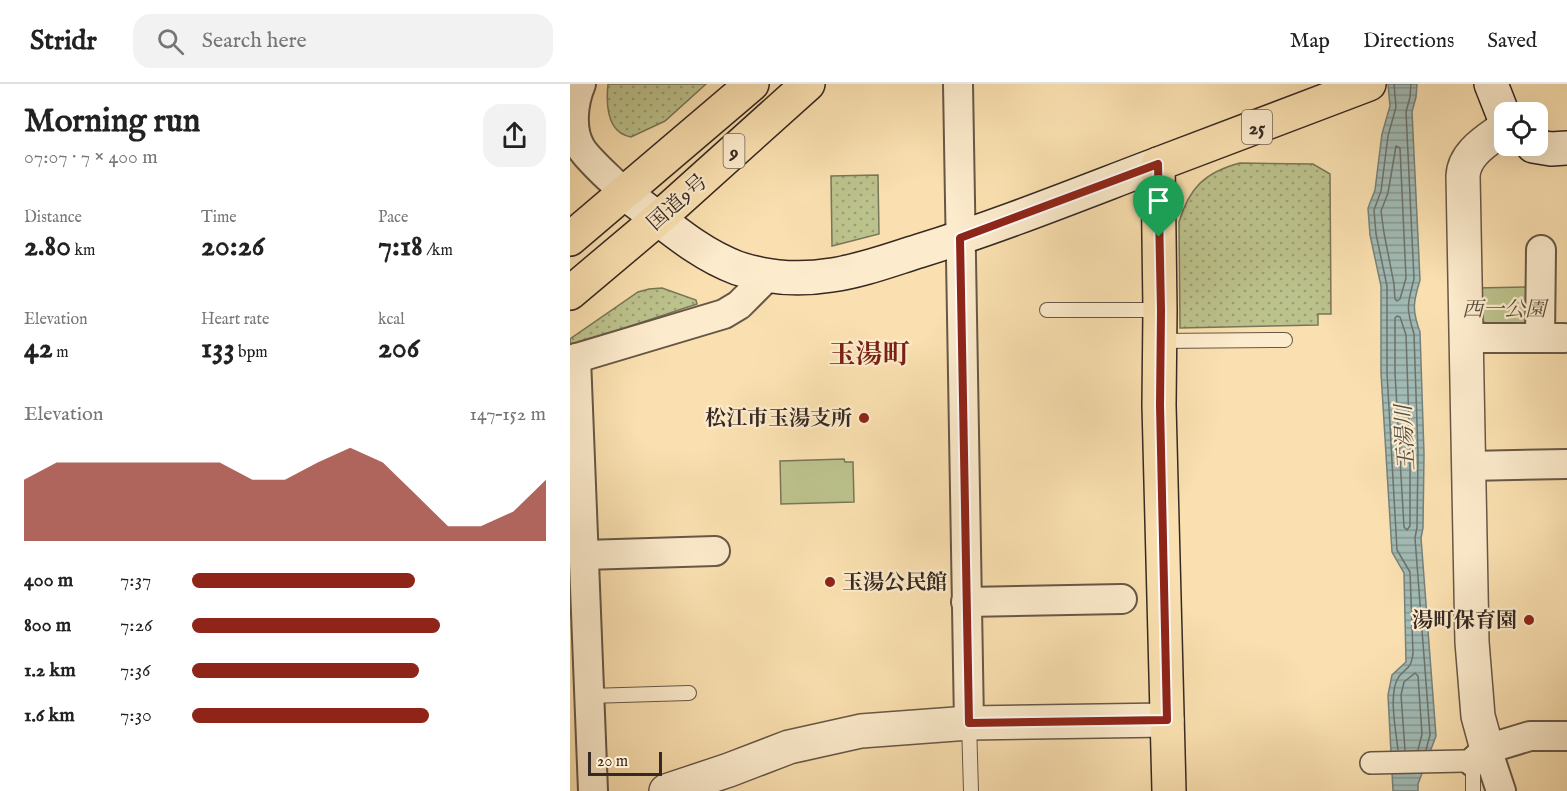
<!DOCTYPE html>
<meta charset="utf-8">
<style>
:root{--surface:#fff;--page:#f2f2f2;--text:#222;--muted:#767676;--line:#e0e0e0;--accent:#8f2418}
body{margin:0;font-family:"IM FELL English","Noto Serif JP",serif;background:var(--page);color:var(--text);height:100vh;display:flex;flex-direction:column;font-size:22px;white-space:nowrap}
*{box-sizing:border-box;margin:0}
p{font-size:20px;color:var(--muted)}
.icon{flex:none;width:33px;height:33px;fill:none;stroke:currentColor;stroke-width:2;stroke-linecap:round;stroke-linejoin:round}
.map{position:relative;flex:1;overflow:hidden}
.side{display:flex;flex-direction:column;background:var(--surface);width:570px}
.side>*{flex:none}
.fabs{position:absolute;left:924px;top:18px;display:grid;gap:12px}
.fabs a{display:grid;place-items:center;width:54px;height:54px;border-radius:12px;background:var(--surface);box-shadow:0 6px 24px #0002;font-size:30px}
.scale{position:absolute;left:18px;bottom:15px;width:74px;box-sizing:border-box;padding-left:6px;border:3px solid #362923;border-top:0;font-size:16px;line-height:21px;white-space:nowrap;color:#362923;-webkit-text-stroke:4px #fcebcc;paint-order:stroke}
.pin{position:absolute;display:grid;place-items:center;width:51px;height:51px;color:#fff;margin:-62px -26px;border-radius:50% 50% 50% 0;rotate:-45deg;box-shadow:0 0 6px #0007}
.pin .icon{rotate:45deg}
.round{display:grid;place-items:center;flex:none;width:63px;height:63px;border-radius:18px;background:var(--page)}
.head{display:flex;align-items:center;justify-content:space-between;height:102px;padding:0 24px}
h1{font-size:33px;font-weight:800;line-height:45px}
.stats{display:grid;grid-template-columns:repeat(3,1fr);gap:9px;height:102px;padding:6px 24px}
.stats div{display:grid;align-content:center}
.stats b{font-size:30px;font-weight:800}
.stats small{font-size:16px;font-weight:400}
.stats p{font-size:16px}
.chart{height:168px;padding:12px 24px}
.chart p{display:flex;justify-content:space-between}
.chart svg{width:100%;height:108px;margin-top:6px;fill:var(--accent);opacity:.7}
ul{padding:0 24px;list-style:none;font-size:20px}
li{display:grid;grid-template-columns:96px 72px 1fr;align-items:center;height:45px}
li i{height:15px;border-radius:8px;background:var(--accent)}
header{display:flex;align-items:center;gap:36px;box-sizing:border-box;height:84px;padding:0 30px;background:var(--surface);border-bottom:2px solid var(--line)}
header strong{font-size:28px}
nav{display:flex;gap:33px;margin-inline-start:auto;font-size:21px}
.search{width:420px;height:54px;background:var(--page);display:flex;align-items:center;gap:15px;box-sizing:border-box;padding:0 21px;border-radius:18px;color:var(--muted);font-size:22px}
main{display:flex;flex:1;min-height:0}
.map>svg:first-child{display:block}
.grass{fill:url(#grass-dots);stroke:#797658;stroke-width:1.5}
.park{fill:#bcc28c;stroke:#797658;stroke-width:1.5}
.water{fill:url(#water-rules);stroke:#76817b;stroke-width:1.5}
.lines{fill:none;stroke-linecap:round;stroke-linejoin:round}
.shore{stroke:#6c726c;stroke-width:1.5}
.service-casing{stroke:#675746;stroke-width:16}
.pedestrian-casing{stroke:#675746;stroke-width:24}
.minor-casing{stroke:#675746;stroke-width:32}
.tertiary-casing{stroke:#675746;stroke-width:36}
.secondary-casing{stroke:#362923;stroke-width:36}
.primary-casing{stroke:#362923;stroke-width:36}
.trunk-casing{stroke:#362923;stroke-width:36}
.service{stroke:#fcebcc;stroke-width:14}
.pedestrian{stroke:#fcebcc;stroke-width:21}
.minor{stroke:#fcebcc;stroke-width:28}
.tertiary{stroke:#fcebcc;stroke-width:33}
.secondary{stroke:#fcebcc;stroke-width:33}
.primary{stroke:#fae0b0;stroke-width:33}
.trunk{stroke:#fae0b0;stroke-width:33}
.route-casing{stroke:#fff;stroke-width:12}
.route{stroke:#8f2418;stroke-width:8}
.poi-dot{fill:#8f2418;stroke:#fcebcc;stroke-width:2}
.labels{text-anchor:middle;stroke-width:4.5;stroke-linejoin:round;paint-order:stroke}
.shield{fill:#fcebcc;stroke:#716356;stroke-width:1.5}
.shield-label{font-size:20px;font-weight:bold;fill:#362923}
.street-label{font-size:21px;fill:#362923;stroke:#fcebcc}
.park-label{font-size:21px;font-style:italic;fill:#584f3d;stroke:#fcebcc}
.poi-label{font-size:21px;font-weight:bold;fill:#362923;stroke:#fcebcc;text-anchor:end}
.water-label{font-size:22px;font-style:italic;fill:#514e48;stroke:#fcebcc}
.district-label{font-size:27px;font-weight:bold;fill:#7a1f14;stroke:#fcebcc}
</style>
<header>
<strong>Stridr</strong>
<div class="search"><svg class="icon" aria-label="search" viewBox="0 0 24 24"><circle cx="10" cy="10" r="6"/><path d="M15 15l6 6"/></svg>Search here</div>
<nav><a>Map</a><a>Directions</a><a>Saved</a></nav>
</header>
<main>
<section class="side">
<div class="head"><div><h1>Morning run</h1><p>07:07 · 7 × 400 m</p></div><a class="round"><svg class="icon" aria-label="share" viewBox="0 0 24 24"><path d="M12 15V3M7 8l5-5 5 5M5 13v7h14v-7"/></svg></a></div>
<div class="stats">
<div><p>Distance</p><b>2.80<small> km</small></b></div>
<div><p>Time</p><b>20:26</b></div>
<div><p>Pace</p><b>7:18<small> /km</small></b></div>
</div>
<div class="stats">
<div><p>Elevation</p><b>42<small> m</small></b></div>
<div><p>Heart rate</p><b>133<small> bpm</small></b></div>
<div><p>kcal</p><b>206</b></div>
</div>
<div class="chart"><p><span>Elevation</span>147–152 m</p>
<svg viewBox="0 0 160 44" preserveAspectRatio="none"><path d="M0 44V19L10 12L20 12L30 12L40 12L50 12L60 12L70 19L80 19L90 12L100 6L110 12L120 25L130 38L140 38L150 32L160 19V44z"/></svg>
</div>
<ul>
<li><b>400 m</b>7:37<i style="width:63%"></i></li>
<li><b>800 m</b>7:26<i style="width:70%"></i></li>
<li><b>1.2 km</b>7:36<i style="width:64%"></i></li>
<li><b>1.6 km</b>7:30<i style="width:67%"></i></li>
</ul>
</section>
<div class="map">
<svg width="997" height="707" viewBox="0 0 997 707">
<defs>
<pattern id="grass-dots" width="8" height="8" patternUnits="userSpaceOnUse" patternTransform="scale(1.5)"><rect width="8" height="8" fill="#bcc28c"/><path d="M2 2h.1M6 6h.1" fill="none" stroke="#9a9e72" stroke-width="1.8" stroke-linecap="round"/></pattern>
<pattern id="water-rules" width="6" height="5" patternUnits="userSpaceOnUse" patternTransform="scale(1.5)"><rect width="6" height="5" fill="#a1bbb5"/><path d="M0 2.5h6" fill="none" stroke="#849893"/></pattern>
</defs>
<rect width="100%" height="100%" fill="#fae0b0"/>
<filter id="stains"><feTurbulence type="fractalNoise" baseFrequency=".00333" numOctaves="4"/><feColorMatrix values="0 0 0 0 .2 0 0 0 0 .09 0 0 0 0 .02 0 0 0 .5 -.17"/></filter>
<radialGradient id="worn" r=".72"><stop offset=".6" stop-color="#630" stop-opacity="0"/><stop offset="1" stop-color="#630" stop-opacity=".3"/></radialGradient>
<!-- grass -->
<g class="grass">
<path d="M38,0H136L95,37L61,53C37,49 36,20 38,0Z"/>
<path d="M670,79L743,80L760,90L761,230H748V241L610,244L609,138C619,104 635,88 670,79Z"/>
<polygon points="308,91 309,150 262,162 261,92"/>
<polygon points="92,204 126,216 127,220 0,262 0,255 68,208 79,205"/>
</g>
<!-- park -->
<g class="park">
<polygon points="963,203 964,240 925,246 905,231 905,204"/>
<polygon points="274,375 275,378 283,378 284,418 211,420 210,377"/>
</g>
<!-- water -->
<path class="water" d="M818,0H847L846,13L842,28L850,196C843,219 842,226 850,248L854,370L853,444L851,454L866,652L848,700V707H823L818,611L822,591L836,578L834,489L822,468L811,289V202L800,151L798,124L805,106L812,50L820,22Z"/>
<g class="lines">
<!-- shore -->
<g class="shore">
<path d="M824,0L826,23L818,52L811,107L804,126L806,150L817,202V289L827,466L840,488L843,569C841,589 833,583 827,596C819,613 826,647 828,666"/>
<path d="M841,0L840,13L836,28L844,195C837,221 836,224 844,250L848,370L847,443L845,454L860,651L856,666"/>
<polygon points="826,62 830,64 836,194 830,215 827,217 825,215 824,200 814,149 811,127 818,109"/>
<polygon points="827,232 830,233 836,251 840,370 840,442 837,446 834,443 825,289 825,234"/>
<polyline points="835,666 831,611 834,598 845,589 848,592 852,650 848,666"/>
</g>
<!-- service casing -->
<g class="service-casing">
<g id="service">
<polyline points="477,226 590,226"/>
<polyline points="590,257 715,256"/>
<polyline points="19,612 119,609"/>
<polyline points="399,639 401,707"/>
<polyline points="899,677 903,678 903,707"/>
</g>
</g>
<!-- pedestrian casing -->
<g class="pedestrian-casing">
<polyline id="pedestrian" points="801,679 894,677"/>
</g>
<!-- minor casing -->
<g class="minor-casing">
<g id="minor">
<path d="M11,0C3,19 0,46 11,64C19,77 43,97 54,109"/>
<polyline points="388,0 399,639"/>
<polyline points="895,254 994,254"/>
<polyline points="970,254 971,166"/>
<polyline points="6,274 23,707"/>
<polyline points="0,276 154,230 169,221 198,192"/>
<polyline points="898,382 997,380"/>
<polyline points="14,471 145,467"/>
<polyline points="396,518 552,515"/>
<polyline points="917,665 931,707"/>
<polyline points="903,678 917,665 960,652 997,652"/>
</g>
</g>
<!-- tertiary casing -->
<g class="tertiary-casing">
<g id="tertiary">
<path d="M917,665L908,632L902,558L893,92C894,69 918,56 934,44"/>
<polyline points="96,707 159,686 219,663 291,647 399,639 597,636"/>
</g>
</g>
<!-- secondary casing -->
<g class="secondary-casing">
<g id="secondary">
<polyline points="921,0 934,33"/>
<polyline points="963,62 981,65 997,64"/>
<path d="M54,109C91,135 124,168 167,184C197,194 231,196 262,191C291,187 320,176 349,167C430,142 509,110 588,80"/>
</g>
</g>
<!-- primary casing -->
<g class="primary-casing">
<polyline id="primary" points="599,707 589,321 590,226 588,80 799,0"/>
</g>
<!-- trunk casing -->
<g class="trunk-casing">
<g id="trunk">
<polyline points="0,155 182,0"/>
<polyline points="0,209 89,134 238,0"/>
</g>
</g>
<!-- service -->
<use href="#service" class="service"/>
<!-- pedestrian -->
<use href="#pedestrian" class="pedestrian"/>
<!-- minor -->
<use href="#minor" class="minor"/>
<!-- tertiary -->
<use href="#tertiary" class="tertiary"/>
<!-- secondary -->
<use href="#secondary" class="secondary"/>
<!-- primary -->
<use href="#primary" class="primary"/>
<!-- trunk -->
<use href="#trunk" class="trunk"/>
</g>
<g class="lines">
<!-- route casing -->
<g class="route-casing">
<polygon id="route" points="588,80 591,226 590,321 597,636 399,639 390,154"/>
</g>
<!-- route -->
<use href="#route" class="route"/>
</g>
<!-- markers -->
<g class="poi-dot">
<circle cx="294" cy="334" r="6"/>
<circle cx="260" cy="498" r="6"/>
<circle cx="959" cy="536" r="6"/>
</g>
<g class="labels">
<!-- shield labels -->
<g class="shield">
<rect x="672" y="26" width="30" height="34" rx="4.5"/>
<rect x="153.5" y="50" width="21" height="34" rx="4.5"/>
</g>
<g class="shield-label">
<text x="687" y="50">25</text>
<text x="164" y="74">9</text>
</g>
<!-- street labels -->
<g class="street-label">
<text transform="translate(107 118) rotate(-42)" y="7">国道9号</text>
</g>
<!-- park labels -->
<g class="park-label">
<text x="934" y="232">西一公園</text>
</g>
<!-- poi labels -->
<g class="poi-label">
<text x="282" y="341">松江市玉湯支所</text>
<text x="272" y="505" text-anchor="start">玉湯公民館</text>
<text x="947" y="543">湯町保育園</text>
</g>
<!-- water labels -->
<g class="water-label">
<text transform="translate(834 354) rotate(-93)" y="8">玉湯川</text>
</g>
<!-- district labels -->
<g class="district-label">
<text x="299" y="279">玉湯町</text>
</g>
</g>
<rect width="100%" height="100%" filter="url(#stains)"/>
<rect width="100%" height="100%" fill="url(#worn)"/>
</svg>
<div class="fabs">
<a><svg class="icon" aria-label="locate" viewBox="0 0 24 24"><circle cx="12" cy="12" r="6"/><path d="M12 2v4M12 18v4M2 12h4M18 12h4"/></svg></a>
</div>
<div class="scale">20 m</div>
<div class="pin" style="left:589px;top:153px;background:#1e9e55"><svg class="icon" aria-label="arrive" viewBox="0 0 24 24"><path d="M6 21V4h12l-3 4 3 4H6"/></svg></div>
</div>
</main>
